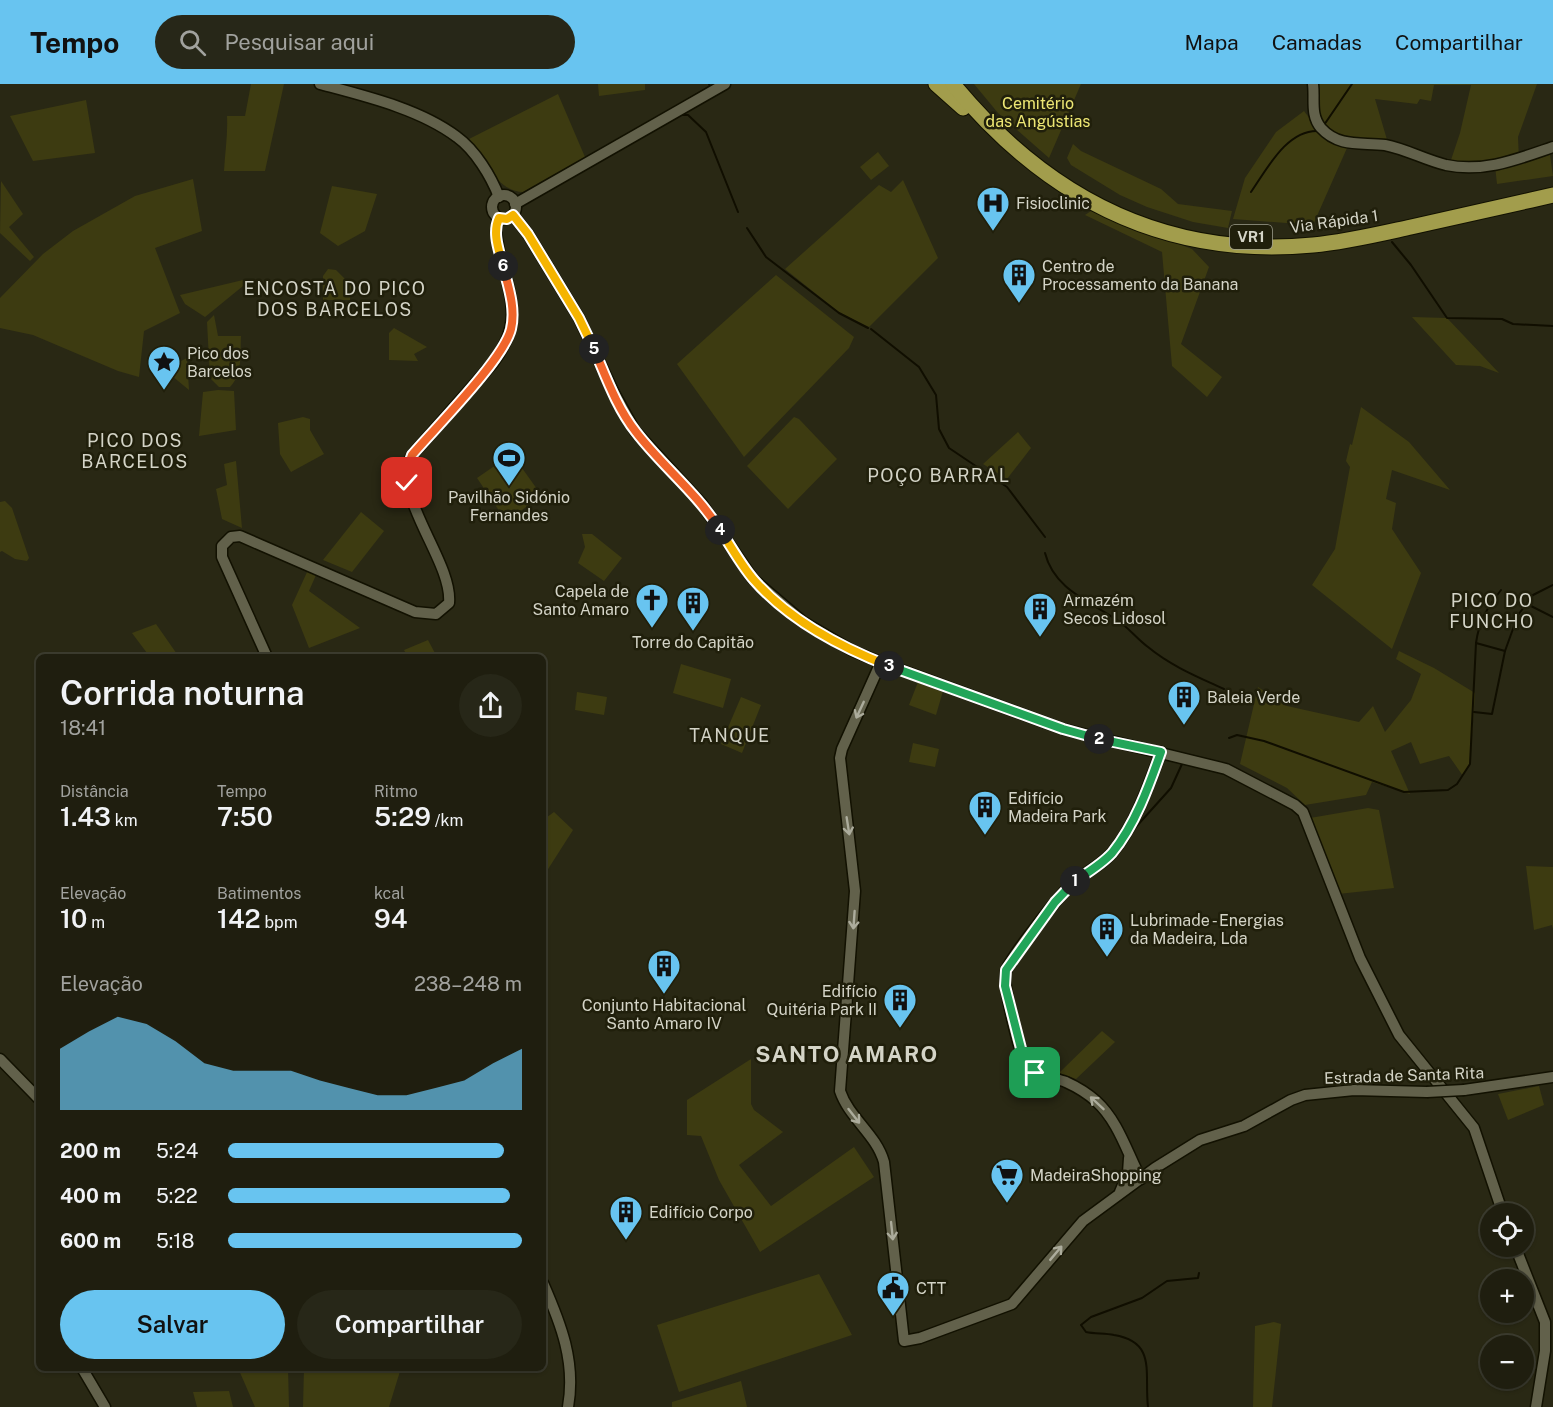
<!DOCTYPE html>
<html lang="pt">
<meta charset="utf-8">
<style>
:root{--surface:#1f1e0f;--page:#272718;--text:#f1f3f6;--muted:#a1a29e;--line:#3c3c2f;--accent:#68c4f0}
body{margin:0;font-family:"Public Sans",sans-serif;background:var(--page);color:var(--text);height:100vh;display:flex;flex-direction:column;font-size:22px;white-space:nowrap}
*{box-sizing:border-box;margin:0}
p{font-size:20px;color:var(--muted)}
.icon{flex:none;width:33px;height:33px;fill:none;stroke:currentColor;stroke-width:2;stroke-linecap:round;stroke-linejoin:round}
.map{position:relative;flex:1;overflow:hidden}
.side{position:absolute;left:36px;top:570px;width:510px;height:717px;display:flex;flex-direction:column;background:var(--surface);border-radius:9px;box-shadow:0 2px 4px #0004,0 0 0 2px var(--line)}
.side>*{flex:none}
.fabs{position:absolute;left:1480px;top:1119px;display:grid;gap:12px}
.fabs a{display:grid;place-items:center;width:54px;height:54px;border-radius:50%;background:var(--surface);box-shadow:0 2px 4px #0004,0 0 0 2px var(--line);font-size:30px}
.pin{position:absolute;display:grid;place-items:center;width:51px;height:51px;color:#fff;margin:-26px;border-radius:12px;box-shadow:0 3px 9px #0006}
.km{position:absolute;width:30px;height:30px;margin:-15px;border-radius:50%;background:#222;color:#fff;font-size:16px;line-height:30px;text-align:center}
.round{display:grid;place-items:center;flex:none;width:63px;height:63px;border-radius:32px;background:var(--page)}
.head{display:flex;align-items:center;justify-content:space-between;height:102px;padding:0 24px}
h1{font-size:33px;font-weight:600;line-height:45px}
.stats{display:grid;grid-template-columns:repeat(3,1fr);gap:9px;height:102px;padding:6px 24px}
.stats div{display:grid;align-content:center}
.stats b{font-size:26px;font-weight:600}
.stats small{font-size:16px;font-weight:400}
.stats p{font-size:16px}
.chart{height:168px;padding:12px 24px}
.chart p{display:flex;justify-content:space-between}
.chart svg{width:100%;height:108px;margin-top:6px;fill:var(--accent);opacity:.7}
.button{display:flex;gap:12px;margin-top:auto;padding:12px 24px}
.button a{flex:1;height:69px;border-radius:36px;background:var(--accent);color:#111;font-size:24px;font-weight:600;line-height:69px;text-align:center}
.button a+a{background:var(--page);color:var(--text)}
ul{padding:0 24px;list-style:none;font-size:20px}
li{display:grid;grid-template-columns:96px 72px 1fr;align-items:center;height:45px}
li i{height:15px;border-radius:8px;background:var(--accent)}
header{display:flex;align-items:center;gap:36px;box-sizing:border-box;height:84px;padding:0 30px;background:var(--accent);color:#111}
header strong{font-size:28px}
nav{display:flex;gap:33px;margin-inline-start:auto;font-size:21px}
.search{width:420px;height:54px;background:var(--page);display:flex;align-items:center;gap:15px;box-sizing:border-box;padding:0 21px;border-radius:33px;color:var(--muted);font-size:22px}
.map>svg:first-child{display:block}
.green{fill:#3d3b11}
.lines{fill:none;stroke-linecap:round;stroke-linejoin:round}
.stream{stroke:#100e00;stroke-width:2}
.secondary-casing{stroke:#121101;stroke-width:13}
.highway-casing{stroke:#121101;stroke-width:17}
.secondary{stroke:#62614b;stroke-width:10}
.highway{stroke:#a29d4c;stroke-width:15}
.secondary-bridge-casing{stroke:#121101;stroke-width:13;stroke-linecap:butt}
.secondary-bridge{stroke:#62614b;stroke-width:10}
.oneway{stroke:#acac9c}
.split-1-casing{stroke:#fff;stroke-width:12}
.split-2-casing{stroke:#fff;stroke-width:12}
.split-3-casing{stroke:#fff;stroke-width:12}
.split-4-casing{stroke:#fff;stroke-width:12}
.split-5-casing{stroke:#fff;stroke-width:12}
.split-6-casing{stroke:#fff;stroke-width:12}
.split-7-casing{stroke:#fff;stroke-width:12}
.split-1{stroke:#22a559;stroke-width:8}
.split-2{stroke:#22a559;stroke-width:8}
.split-3{stroke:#22a559;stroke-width:8}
.split-4{stroke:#f5b400;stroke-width:8}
.split-5{stroke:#f0652b;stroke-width:8}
.split-6{stroke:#f5b400;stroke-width:8}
.split-7{stroke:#f0652b;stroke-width:8}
.labels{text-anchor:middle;stroke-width:5;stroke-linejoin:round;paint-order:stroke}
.shield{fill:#201f0b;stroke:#9e9e8f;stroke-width:1.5}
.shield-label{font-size:15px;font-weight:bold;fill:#d4d4c7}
.park-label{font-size:16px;fill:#ede774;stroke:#201f0b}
.poi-label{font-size:16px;fill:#d4d4c7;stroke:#201f0b;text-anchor:start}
.street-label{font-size:16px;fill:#d4d4c7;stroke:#201f0b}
.neighbourhood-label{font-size:18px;letter-spacing:1.5px;fill:#d4d4c7;stroke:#201f0b}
.district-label{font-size:22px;font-weight:bold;letter-spacing:1.5px;fill:#d4d4c7;stroke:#201f0b}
</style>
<header>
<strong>Tempo</strong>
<div class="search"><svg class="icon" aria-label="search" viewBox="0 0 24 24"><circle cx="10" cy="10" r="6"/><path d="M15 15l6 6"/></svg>Pesquisar aqui</div>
<nav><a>Mapa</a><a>Camadas</a><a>Compartilhar</a></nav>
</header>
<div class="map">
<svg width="1553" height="1323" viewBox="0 0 1553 1323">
<rect width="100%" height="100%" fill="#292814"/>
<!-- green -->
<g class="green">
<path d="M251,0H284L265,87H224C225,68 228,51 227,32H245Z"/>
<polygon points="598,0 645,0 645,6 599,12"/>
<polygon points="974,0 1081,0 1049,74 998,29"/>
<path d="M1318,0H1537L1518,53L1519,76L1549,64L1553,92L1497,100L1495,82H1449L1460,49L1471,1H1434L1431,17L1420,15L1417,20L1375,15L1388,59C1359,57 1321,57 1317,19C1316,13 1318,6 1318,0Z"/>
<path d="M558,10L585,73L523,108C497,108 483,73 469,55Z"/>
<polygon points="86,16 95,69 33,77 10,32"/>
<polygon points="1304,27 1319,47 1347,64 1313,141 1233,135 1245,94 1276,48"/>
<polygon points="1073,60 1081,67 1161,105 1178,120 1232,127 1228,144 1193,138 1147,123 1120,111 1071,81 1067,74"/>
<polygon points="878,68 889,82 871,96 860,83"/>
<polygon points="193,95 202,147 155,164 180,229 144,247 139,293 118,287 33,251 0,244 0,214 43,170 73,147 135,112"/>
<polygon points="903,96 938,174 869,243 840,229 785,185 879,101 891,108"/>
<polygon points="1,97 23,130 9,143 34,173 30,177 0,149"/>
<polygon points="332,102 377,110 365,147 338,162 320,149"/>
<polygon points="1091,127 1192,165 1209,183 1181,260 1222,293 1207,313 1172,282 1162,168 1085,131"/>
<polygon points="328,185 336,186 351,201 350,216 323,216 323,192"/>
<polygon points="776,191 854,253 849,264 744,373 677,280"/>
<polygon points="243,196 243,202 205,233 185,220 180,211"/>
<path d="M214,231L218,252H241C240,269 243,290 230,303H219L210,294L207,238Z"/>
<polygon points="1412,233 1447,234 1499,289 1480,282 1456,281"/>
<polygon points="394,244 427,263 414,270 418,277 389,276 389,249"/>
<polygon points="187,274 189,306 172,292 169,283"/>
<polygon points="218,306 234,307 236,346 199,352 203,308"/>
<polygon points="1361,323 1409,358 1450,406 1392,386 1386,415 1396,419 1392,445 1421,489 1392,565 1312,501 1335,465 1350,383 1346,377 1350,360 1352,361"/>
<polygon points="303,333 310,335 310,346 324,370 291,388 280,370 278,339"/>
<polygon points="794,333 799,335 837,375 788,425 747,382"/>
<polygon points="1018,348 1031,364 1007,395 983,380"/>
<polygon points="512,370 542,412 506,437 477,394"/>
<polygon points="236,377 242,444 222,435 216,405 227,401 224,380"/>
<polygon points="5,417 12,424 29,474 27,477 15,475 2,467 0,468 0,418"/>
<polygon points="361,428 384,447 352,488 323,476"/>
<polygon points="582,450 592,450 622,474 604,497 578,479 585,463"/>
<polygon points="308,486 316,491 309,507 360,544 309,564 292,521"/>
<polygon points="156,540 179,573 150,573 132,549"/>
<polygon points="428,556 437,573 408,573 404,566"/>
<polygon points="1399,567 1434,584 1475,609 1470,680 1463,692 1449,672 1420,680 1411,658 1391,667 1410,710 1372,698 1366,711 1305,721 1287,704 1240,680 1258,603 1287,622 1359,638 1373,622 1385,648 1411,616 1421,590 1396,575"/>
<polygon points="681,580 731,595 723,624 673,609"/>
<polygon points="918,598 943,607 936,631 909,621"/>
<polygon points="577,608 607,613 604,631 575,626"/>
<polygon points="741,613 761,621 742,669 721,660"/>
<polygon points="913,659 939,665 935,683 909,678"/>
<polygon points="1368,724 1379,726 1394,804 1338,810 1310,734"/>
<polygon points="554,728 573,746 543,793 543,736"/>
<polygon points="1526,782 1553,783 1553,845 1552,841 1534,846"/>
<polygon points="1102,947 1115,958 1076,995 1059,989"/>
<polygon points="751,975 751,1020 754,1026 783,1048 739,1081 771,1122 854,1063 874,1093 760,1168 719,1096 701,1052 687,1051 687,1016"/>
<polygon points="1539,1002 1544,1021 1508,1036 1498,1010"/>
<polygon points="819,1190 852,1251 679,1308 657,1241"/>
<polygon points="1274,1238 1281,1240 1272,1323 1253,1323 1255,1242"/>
<polygon points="238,1284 288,1284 289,1323 255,1323"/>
<polygon points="304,1284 401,1284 389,1323 303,1323"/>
<polygon points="741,1297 747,1323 672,1323 672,1318"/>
<polygon points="229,1307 233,1323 197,1323 193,1308"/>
</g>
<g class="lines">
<!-- stream -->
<g class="stream">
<polyline points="685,17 710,2 709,0"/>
<polyline points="683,31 688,31 706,48 738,128"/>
<polyline points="1324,41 1352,0"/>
<path d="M1251,108C1267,85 1287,45 1319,47"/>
<polyline points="747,144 766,173 839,229 868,244"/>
<polyline points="1392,158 1411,181 1447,234 1502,235 1513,240 1553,242"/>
<polyline points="871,245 919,283 936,311 939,345 949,364 1007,403 1045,453"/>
<path d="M1045,469C1054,505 1089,517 1117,536C1128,543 1137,555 1148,563C1171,582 1198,593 1224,605"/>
<polyline points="1527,520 1553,533"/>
<path d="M1476,559C1479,537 1487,524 1501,506"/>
<polyline points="1474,628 1492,630 1505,567 1518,531 1533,511 1553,501"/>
<polyline points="1229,654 1237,651 1264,657 1404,708 1448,706 1457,700 1470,680 1476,559 1505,567"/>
<polyline points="1135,744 1171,704 1182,680"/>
<path d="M1148,1323C1144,1289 1157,1258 1114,1251C1105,1249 1095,1250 1086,1248L1081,1241L1091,1233L1142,1214L1167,1197L1198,1194L1199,1189"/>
</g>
<!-- secondary casing -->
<g class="secondary-casing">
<g id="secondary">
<path d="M320,0C365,12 420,25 457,53C475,66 491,92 499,113"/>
<path d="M1313,0C1315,15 1310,31 1321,44C1339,64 1362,58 1385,61C1406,65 1425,76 1446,81C1484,89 1518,75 1553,63"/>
<circle cx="504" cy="123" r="12"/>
<polyline points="515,120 725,0"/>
<polyline points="513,131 528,150 579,234 614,309 635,347 702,420 753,495 802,537 853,567 885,580 1063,645 1226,685 1295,721 1303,728 1360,874 1399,951 1474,1044 1503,1130"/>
<path d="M267,573L222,473V462L231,453L240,452L415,528L436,530L449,519C453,477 389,409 412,371L493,279C524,237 510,212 499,166C497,154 494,145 499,134"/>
<path d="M881,578L842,665L840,674L855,807L840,1007C849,1034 876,1050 884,1078L904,1257L920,1254L1012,1220L1083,1137L1155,1084L1200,1056L1244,1042L1291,1016L1305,1011L1354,1006L1427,1008"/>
<polyline points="0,975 39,1015"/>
<polyline points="1464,1006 1553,993"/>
<path d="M1141,1095C1127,1069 1119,1038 1096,1017C1087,1009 1077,1003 1066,998C1050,992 1031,992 1024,975C1018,962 1002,899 1006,887C1010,874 1060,810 1072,800C1084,789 1100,782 1111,770C1134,744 1149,700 1161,668"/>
<polyline points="1120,1108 1128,1089 1129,1074"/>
<polyline points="1515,1162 1545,1238 1545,1267 1536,1323"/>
<path d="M543,1199C561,1240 576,1278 568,1323"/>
<polyline points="82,1284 105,1323"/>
</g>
</g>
<!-- highway casing -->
<g class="highway-casing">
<g id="highway">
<polyline points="936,0 963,24"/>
<path d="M953,0C1046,113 1164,175 1313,161C1346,158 1379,150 1411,143C1459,132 1506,122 1553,111"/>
</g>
</g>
<!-- secondary -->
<use href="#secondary" class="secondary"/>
<!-- highway -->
<use href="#highway" class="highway"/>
<!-- secondary-bridge casing -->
<g class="secondary-bridge-casing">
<polyline id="secondary-bridge" points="1427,1008 1464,1006"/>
</g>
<!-- secondary-bridge -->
<use href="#secondary-bridge" class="secondary-bridge"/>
</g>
<!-- one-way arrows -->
<defs><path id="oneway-shaft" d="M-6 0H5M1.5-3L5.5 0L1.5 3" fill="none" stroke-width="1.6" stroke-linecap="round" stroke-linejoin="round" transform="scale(1.5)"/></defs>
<g class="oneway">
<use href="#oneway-shaft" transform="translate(860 626) rotate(115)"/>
<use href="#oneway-shaft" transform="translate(848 742) rotate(81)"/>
<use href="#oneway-shaft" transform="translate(854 836) rotate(94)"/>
<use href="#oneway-shaft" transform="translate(1097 1019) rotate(-137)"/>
<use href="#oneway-shaft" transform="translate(854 1032) rotate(52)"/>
<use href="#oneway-shaft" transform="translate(892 1147) rotate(84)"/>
<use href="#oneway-shaft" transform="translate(1056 1169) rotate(-50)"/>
</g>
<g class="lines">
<!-- split-1 casing -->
<g class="split-1-casing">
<polyline id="split-1" points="1035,989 1024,976 1005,902 1006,886 1055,818 1075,797"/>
</g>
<!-- split-2 casing -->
<g class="split-2-casing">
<path id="split-2" d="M1075,797C1087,789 1102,780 1112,769C1135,741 1149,702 1161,668L1099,655"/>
</g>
<!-- split-3 casing -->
<g class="split-3-casing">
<polyline id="split-3" points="889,582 1063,645 1099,655"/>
</g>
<!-- split-4 casing -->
<g class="split-4-casing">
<path id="split-4" d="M720,446C731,462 741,481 754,496C789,536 840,563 889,582"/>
</g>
<!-- split-5 casing -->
<g class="split-5-casing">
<path id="split-5" d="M594,265C606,293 617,324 636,348C662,382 697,409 720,446"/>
</g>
<!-- split-6 casing -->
<g class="split-6-casing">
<path id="split-6" d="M503,182C499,166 492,149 499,134L507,135L513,131L528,150L579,234L594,265"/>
</g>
<!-- split-7 casing -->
<g class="split-7-casing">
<path id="split-7" d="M407,399L406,388L412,371C435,344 504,275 511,245C516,224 508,202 503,182"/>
</g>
<!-- split-1 -->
<use href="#split-1" class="split-1"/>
<!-- split-2 -->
<use href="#split-2" class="split-2"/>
<!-- split-3 -->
<use href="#split-3" class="split-3"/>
<!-- split-4 -->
<use href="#split-4" class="split-4"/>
<!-- split-5 -->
<use href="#split-5" class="split-5"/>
<!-- split-6 -->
<use href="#split-6" class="split-6"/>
<!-- split-7 -->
<use href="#split-7" class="split-7"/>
</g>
<!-- icons -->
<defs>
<g id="hospital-pin" transform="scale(1.725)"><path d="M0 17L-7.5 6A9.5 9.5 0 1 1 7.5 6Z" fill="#68c4f0" stroke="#201f0b"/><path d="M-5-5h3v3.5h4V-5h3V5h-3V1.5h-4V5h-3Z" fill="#111"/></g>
<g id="building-pin" transform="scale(1.725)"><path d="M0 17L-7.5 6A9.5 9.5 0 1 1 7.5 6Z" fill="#68c4f0" stroke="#201f0b"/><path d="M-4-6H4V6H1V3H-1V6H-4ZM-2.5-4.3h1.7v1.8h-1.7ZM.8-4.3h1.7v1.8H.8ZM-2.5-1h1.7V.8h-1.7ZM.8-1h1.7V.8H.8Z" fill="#111"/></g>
<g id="sight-pin" transform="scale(1.725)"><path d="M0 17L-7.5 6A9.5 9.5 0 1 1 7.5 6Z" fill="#68c4f0" stroke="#201f0b"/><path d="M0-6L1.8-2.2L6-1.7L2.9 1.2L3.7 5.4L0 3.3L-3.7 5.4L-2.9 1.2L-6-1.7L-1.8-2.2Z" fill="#111"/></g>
<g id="stadium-pin" transform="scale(1.725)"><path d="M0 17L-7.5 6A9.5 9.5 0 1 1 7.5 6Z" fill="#68c4f0" stroke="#201f0b"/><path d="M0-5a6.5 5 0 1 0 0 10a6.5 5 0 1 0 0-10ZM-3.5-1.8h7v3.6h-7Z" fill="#111"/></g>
<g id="church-pin" transform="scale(1.725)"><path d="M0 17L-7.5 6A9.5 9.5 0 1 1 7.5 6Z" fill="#68c4f0" stroke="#201f0b"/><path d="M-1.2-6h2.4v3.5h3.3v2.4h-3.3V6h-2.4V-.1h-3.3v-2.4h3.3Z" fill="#111"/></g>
<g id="supermarket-pin" transform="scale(1.725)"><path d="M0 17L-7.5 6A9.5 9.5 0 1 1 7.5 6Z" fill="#68c4f0" stroke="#201f0b"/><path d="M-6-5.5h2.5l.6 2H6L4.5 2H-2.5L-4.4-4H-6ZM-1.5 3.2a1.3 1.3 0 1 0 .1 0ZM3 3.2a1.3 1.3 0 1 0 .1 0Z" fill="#111"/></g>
<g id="civic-pin" transform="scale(1.725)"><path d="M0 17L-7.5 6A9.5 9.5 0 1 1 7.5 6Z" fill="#68c4f0" stroke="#201f0b"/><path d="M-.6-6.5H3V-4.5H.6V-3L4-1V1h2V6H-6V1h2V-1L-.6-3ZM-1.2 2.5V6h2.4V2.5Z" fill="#111"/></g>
</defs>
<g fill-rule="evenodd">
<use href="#hospital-pin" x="993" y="119"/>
<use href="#building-pin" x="1019" y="191"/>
<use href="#sight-pin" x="164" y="278"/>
<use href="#stadium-pin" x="509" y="374"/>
<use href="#church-pin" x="652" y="516"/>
<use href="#building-pin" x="693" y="519"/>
<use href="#building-pin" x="1040" y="525"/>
<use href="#building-pin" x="1184" y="613"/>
<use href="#building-pin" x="985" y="723"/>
<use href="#building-pin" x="1107" y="845"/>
<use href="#building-pin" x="664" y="882"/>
<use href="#building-pin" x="900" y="916"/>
<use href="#supermarket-pin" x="1007" y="1091"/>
<use href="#building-pin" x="626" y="1128"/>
<use href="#civic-pin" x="893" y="1204"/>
</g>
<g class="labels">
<!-- shield labels -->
<rect class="shield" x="1230" y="141" width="42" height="24" rx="4.5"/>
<g class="shield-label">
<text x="1251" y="158">VR1</text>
</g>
<!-- park labels -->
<g class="park-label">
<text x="1038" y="25">Cemitério<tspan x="1038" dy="18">das Angústias</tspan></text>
</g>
<!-- poi labels -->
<g class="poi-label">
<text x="1016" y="125">Fisioclinic</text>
<text x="1042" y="188">Centro de<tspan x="1042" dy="18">Processamento da Banana</tspan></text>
<text x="187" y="275">Pico dos<tspan x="187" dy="18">Barcelos</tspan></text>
<text x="509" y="419" text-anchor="middle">Pavilhão Sidónio<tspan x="509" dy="18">Fernandes</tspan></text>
<text x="629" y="513" text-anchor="end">Capela de<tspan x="629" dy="18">Santo Amaro</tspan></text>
<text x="1063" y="522">Armazém<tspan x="1063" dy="18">Secos Lidosol</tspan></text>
<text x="693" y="564" text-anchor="middle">Torre do Capitão</text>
<text x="1207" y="619">Baleia Verde</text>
<text x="1008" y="720">Edifício<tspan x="1008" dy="18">Madeira Park</tspan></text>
<text x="1130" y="842">Lubrimade - Energias<tspan x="1130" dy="18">da Madeira, Lda</tspan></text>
<text x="877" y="913" text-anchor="end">Edifício<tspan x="877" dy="18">Quitéria Park II</tspan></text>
<text x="664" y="927" text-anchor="middle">Conjunto Habitacional<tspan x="664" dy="18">Santo Amaro IV</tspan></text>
<text x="1030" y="1097">MadeiraShopping</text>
<text x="649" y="1134">Edifício Corpo</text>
<text x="916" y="1210">CTT</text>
</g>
<!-- street labels -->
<g class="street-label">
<text transform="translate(1334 137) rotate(-8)" y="6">Via Rápida 1</text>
<text transform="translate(1404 991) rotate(-2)" y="6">Estrada de Santa Rita</text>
</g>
<!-- neighbourhood labels -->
<g class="neighbourhood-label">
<text x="335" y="211">ENCOSTA DO PICO<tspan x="335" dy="21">DOS BARCELOS</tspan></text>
<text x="135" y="363">PICO DOS<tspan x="135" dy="21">BARCELOS</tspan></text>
<text x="939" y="398">POÇO BARRAL</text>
<text x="1492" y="523">PICO DO<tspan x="1492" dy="21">FUNCHO</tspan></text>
<text x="730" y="658">TANQUE</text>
</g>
<!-- district labels -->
<g class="district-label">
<text x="847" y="978">SANTO AMARO</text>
</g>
</g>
</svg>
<div class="fabs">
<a><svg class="icon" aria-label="locate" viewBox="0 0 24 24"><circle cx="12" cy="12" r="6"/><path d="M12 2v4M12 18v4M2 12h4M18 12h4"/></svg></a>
<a>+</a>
<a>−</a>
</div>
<div class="pin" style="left:1035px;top:989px;background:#1e9e55"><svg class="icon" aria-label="arrive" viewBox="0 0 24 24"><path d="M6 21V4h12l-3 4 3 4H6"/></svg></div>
<div class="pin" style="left:407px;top:399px;background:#d93025"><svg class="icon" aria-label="check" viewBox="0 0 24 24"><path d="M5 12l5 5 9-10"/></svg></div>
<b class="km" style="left:1075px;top:797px">1</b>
<b class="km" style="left:1099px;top:655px">2</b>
<b class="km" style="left:889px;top:582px">3</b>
<b class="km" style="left:720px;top:446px">4</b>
<b class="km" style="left:594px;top:265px">5</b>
<b class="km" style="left:503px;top:182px">6</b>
<section class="side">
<div class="head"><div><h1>Corrida noturna</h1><p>18:41</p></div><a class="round"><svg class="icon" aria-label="share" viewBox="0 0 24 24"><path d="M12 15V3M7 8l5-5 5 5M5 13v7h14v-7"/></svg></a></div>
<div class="stats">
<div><p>Distância</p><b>1.43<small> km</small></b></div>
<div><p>Tempo</p><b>7:50</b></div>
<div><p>Ritmo</p><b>5:29<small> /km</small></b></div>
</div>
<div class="stats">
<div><p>Elevação</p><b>10<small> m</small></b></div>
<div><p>Batimentos</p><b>142<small> bpm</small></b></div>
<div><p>kcal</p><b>94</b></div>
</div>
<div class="chart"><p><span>Elevação</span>238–248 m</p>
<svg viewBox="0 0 160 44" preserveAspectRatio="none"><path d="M0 44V19L10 12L20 6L30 9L40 16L50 25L60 28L70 28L80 28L90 32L100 35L110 38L120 38L130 35L140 32L150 25L160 19V44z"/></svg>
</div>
<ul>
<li><b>200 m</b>5:24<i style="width:94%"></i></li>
<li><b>400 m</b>5:22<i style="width:96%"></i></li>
<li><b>600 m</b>5:18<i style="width:100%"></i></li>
</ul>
<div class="button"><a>Salvar</a><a>Compartilhar</a></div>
</section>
</div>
